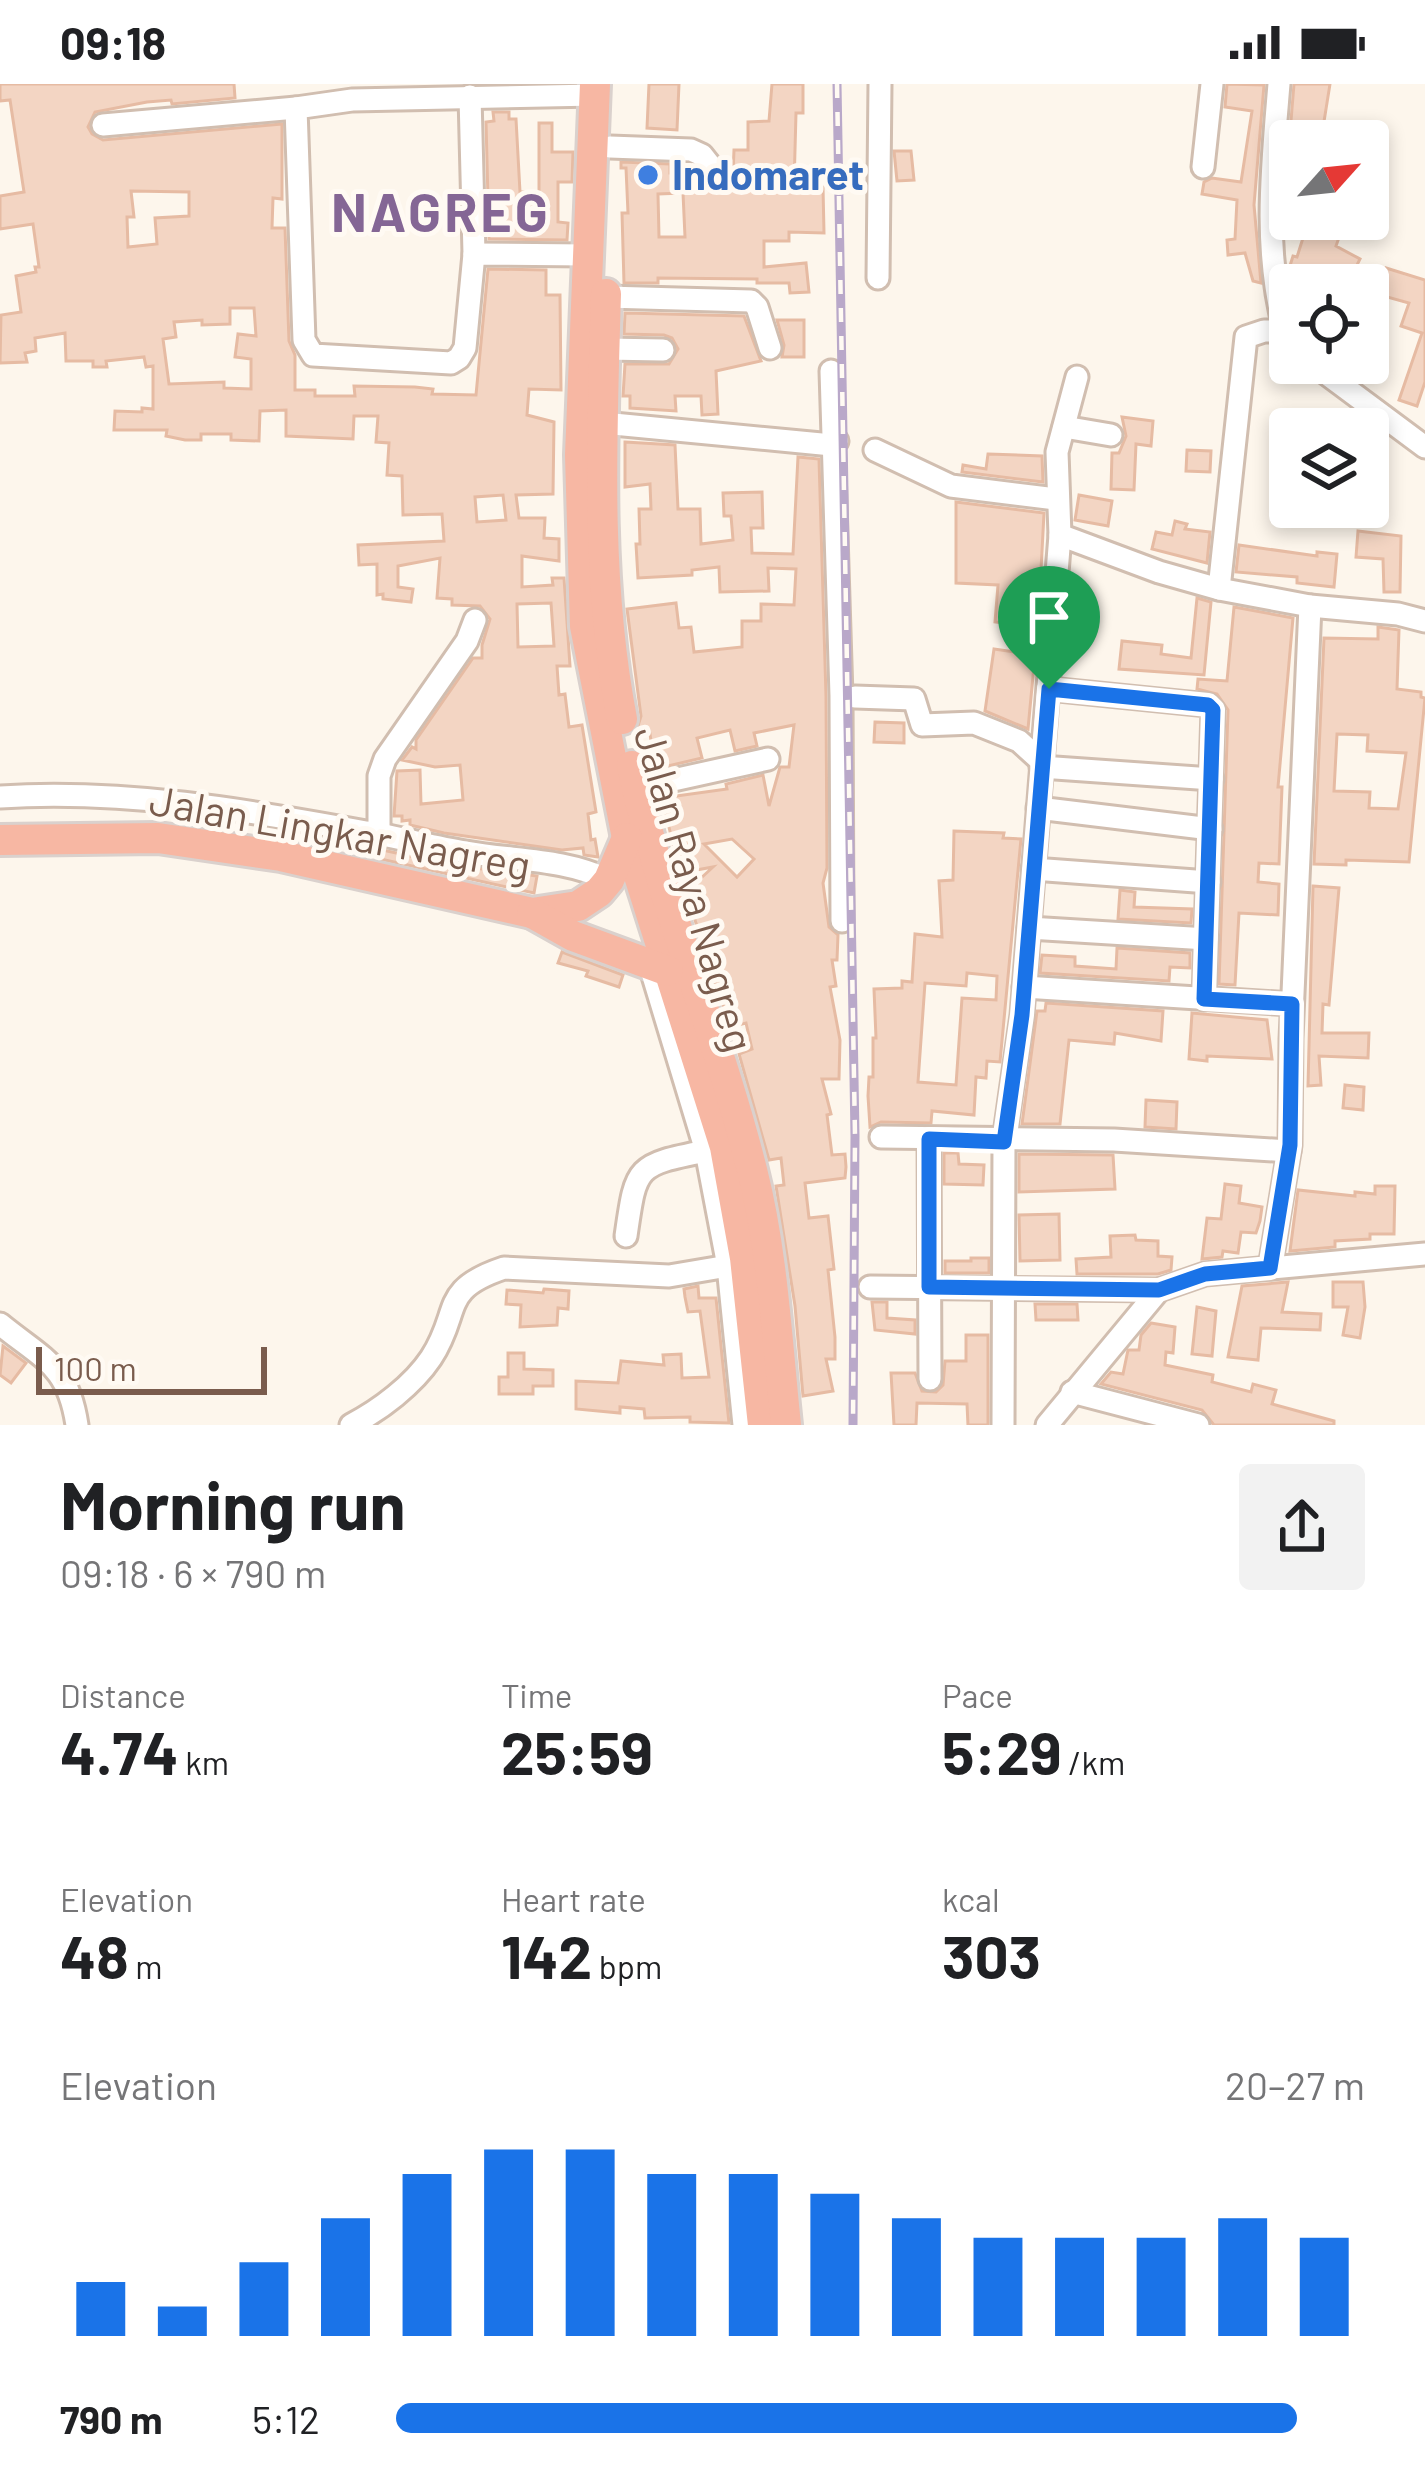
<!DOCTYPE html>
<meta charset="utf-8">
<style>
:root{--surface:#fff;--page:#f2f2f2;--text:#202124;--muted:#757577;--accent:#1a73e8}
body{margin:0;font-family:Barlow,sans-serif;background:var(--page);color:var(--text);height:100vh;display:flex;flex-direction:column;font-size:45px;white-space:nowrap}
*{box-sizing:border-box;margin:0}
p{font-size:39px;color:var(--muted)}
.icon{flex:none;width:66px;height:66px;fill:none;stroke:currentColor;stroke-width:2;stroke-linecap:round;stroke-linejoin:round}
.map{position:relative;height:1341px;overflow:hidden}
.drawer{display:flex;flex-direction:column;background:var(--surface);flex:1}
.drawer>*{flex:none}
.needle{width:78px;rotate:63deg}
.buttons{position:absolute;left:1269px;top:36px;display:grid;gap:24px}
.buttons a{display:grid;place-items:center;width:120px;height:120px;border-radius:12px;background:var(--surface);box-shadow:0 6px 18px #0003;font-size:60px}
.scale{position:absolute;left:36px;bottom:30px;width:231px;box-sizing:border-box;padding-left:12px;border:6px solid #7a5c4d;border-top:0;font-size:33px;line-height:42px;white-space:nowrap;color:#7a5c4d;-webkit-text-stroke:9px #fffaf3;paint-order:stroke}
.pin{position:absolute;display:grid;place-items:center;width:102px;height:102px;color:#fff;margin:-123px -51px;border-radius:50% 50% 50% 0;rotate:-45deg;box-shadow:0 0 12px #0007}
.pin .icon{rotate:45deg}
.round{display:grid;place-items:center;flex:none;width:126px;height:126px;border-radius:12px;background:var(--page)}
.overview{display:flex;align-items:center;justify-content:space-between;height:204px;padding:0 60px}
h1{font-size:66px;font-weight:700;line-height:90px}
.figures{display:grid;grid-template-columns:repeat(3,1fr);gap:18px;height:204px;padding:12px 60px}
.figures div{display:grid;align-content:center}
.figures b{font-size:60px;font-weight:700}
.figures small{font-size:33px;font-weight:400}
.figures p{font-size:33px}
.chart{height:336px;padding:24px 60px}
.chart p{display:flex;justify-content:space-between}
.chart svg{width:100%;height:216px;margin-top:12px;stroke:var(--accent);stroke-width:6}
ul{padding:0 60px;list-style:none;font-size:39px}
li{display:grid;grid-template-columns:192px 144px 1fr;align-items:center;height:90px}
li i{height:30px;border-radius:15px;background:var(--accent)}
.status{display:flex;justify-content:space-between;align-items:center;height:84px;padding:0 60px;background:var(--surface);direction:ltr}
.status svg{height:33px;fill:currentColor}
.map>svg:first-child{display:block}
.building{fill:#f3d5c3;stroke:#e6bba3;stroke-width:3;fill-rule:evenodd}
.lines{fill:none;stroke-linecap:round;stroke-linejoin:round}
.minor-casing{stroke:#d1beb0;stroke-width:27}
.highway-casing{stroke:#dad1cd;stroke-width:36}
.minor{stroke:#fff;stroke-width:21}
.highway{stroke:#f7b7a3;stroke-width:30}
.rail-casing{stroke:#b9a8c9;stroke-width:9}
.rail{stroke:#fffaf3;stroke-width:4.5;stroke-dasharray:14;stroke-linecap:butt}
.route-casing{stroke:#fff;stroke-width:24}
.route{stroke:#1a73e8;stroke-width:15}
.shop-dot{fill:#3f7fe0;stroke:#fffaf3;stroke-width:4.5}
.labels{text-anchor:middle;stroke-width:10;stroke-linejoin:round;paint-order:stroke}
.shop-label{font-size:42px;font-weight:bold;fill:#366cbe;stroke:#fffaf3;text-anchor:start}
.street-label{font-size:42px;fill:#7a5c4d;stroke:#fffaf3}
.district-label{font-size:54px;font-weight:bold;letter-spacing:3px;fill:#846695;stroke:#fffaf3}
</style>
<div class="status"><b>09:18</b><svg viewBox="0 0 49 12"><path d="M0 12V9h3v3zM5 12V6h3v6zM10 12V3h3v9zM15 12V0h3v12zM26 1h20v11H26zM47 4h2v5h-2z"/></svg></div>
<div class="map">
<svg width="1425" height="1341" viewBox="0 0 1425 1341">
<rect width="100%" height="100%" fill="#fdf6ec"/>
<!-- building -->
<g class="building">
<path d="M0,0H234L235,14L172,20L171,16L147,18L95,28L88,43L92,50L103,56L282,40V115L273,114L272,144H285L289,257L295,271V306H315V312H355L354,302L415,303L433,305L432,310L476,311L488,185L546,186V211H560L561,306L529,305L527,331L554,338L553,410L516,411L519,434H545L544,454L559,455V477L522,472V503L553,501L552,494H564L570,582H557L559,611L565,610L569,643L582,641L596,728L588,730L591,756L595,755L598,773L584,771L583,764L562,766L444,749L410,741V736L402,737V732H394L397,687L420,686L421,720L463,716L460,681L435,683L402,676L412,663L416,665V656L473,574H482V561L490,535L480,522L452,521V515L437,514L440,474L398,482V503L413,505L411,518L383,515V510L377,511V480L359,481L358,461L444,457L442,430L403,431L402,392L387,391L389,359L376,358L378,332H354L353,355L286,352V326L260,327L259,357L231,356V350H201V356H185L166,352L167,346H114L115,327L142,328V324L153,325V282L146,283L144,273L106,277L107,283H93V277H66L65,249L35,254L36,267L25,269L27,278L0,279L1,231L21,228L16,192L36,188L35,183H39L33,140L0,145V112L24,108L10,16L0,17ZM131,107L189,108V132L155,134L157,160L128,163L127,133H134ZM230,224H254L256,252L238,250L235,273L251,275V305L224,304V298L169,300L163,255L176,253L174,238L202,236V241L230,240ZM503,411L506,436L477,438L475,413ZM551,519L554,562L518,563L517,520Z"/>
<polygon points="649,0 679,0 677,46 647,44"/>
<path d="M772,0H803V29H796L794,103H823L824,149L789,148V157H764V183L806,179L809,208L790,209L789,199H757V195L658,194V199H624L622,129H628L626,84H621V78L670,80V89L690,88V94H701L713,104L725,102L733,90L734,66H748V38L769,37ZM683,109L685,153H659L658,110Z"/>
<polygon points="1227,0 1264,1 1254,121 1261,199 1253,197 1245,169 1228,171 1227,156 1235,155 1237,116 1202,110 1204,98 1212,94 1241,98 1252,27 1225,23"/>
<polygon points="1294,0 1330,0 1322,50 1310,48 1309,57 1290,57 1290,61 1289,61"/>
<polygon points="493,28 509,28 509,35 516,35 520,108 539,108 539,39 552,39 552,68 573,68 572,98 558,98 558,138 568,139 567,156 489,155 486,38 494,37"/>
<polygon points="894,67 911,67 914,96 897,97"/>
<polygon points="1309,135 1343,142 1336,162 1360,175 1356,183 1384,191 1386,184 1425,196 1425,298 1417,322 1399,316 1422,249 1401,242 1409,219 1384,212 1372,255 1368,255 1368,201 1291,201 1289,185 1293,172 1297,173"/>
<polygon points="625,229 744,232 761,277 716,287 718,330 702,331 701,312 675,312 676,327 630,324 630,312 623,312 625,280 669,280 678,265 672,254 664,251 624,250"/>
<polygon points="777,236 804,236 804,273 782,273 784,261"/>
<polygon points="1122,333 1153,337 1151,362 1136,360 1134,406 1111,405 1112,369 1119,369 1126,352"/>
<path d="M625,358L675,361L678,425H700L701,460L733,456L731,432H724L723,409L762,408L763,444H751L752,469L793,470L798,373L819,375L826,612L827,784L823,799L829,843L838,851L837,876H832L836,902L830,903L840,956L839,995H822L831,1030L827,1031L832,1071L845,1070L846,1083L845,1094L805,1099L809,1134L828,1132L834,1185L828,1186L835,1253V1275H826L833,1307L803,1312L795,1222L776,1102L784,1101L781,1074L769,1076L739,970L752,965L746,939L730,943L692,827L700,823L686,808L713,783L680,789L662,714L727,705L726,700L763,691L769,722L780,683H789L794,641L754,649L757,662L735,667L730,646L697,654L702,674L655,685L650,650L637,653L636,648L641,632L627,525L676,519L679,544L691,543L694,568L742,563V537H761V520L794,521L796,485L768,484L769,507L720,508L719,483L692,486V491L638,494L636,460H640L639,425H651L650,400L625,403ZM732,755L754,775L737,793L704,760Z"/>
<polygon points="1187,366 1211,367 1210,388 1186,387"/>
<polygon points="988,370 1042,372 1043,398 962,388 963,381 986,385"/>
<polygon points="1079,411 1112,417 1108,442 1075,436"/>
<polygon points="956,418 1044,429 1038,543 995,538 998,501 956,499"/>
<polygon points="1175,437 1187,440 1185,445 1210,448 1207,479 1152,465 1156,448 1172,451"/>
<polygon points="1358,447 1401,452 1400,508 1384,508 1383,475 1356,473"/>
<polygon points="1239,461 1317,472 1317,468 1337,470 1334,503 1297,499 1297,493 1236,488"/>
<polygon points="1197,514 1211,518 1204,591 1119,585 1122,557 1162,561 1161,570 1191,574"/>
<polygon points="1234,523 1293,534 1278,703 1282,703 1279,780 1259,779 1258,798 1279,800 1278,831 1239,829 1235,901 1219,900 1228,626 1217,610 1197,605 1198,595 1227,597"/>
<path d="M1378,543L1399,546L1397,605L1421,608V613L1425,614L1409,778L1346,776V781L1314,780L1324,554L1378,555ZM1337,650L1368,651L1367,667L1406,669L1398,725L1369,724L1370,708L1334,707Z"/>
<polygon points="994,565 1035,571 1028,645 985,627"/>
<polygon points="875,638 904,639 904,659 874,658"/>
<path d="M954,747L1004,749L1003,754L1021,755L1000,978L987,977L986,994L976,993L974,1031L932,1027L931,1039L881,1038L870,1043L868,1012L869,993H873V954H876L874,905L902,904V897L912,898L915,850L942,853L939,797L953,796ZM967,889L997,892L996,916L962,914L956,1001L918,998L925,899L966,902Z"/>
<polygon points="378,765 451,781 537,792 534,809 376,774"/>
<polygon points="1313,802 1339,804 1329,921 1323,920 1322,949 1369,949 1368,974 1319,972 1321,1001 1308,1002"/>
<polygon points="1120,806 1135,808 1134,823 1192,825 1191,839 1118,835"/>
<polygon points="1117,864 1190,869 1190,884 1170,883 1169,897 1040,889 1042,871 1075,873 1075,882 1116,885"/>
<polygon points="562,868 623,891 619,903 586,892 588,887 558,879"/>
<polygon points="1046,919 1163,927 1161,957 1115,949 1114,960 1069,956 1060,1040 1022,1040 1037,927 1045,927"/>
<polygon points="1192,929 1267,936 1272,975 1207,972 1207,977 1189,975"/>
<polygon points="1345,1001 1364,1003 1363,1026 1343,1024"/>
<polygon points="1146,1016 1177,1018 1176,1045 1145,1043"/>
<polygon points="944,1069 958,1069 959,1080 984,1081 983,1101 944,1100"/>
<polygon points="1019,1070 1113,1071 1115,1105 1019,1108"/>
<polygon points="1225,1100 1241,1102 1239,1119 1262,1123 1260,1137 1256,1149 1241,1148 1238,1169 1223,1167 1222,1173 1202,1175 1207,1134 1221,1135"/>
<polygon points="1375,1102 1395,1102 1394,1150 1370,1150 1370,1155 1335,1157 1335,1163 1290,1167 1298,1106 1355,1112 1355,1108 1375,1110"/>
<polygon points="1059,1130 1060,1176 1020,1177 1019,1131"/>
<polygon points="1135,1151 1136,1156 1158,1157 1158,1172 1172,1173 1171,1186 1158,1190 1077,1190 1076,1175 1111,1173 1110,1152"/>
<polygon points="971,1174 989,1174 989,1189 945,1189 945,1177 971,1177"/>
<polygon points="1288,1198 1282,1228 1321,1230 1320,1246 1261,1244 1258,1276 1228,1273 1242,1202"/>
<polygon points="1333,1198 1363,1198 1365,1223 1360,1254 1343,1251 1348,1223 1333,1223"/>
<polygon points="698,1202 699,1214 716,1214 729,1339 690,1338 690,1333 645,1334 644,1325 620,1323 620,1329 576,1325 576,1297 618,1299 621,1277 664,1281 663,1271 681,1270 682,1294 709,1293 700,1227 688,1228 685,1213 684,1205"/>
<polygon points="544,1205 569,1207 568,1225 558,1224 557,1241 520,1243 521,1221 506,1220 507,1206 543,1209"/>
<polygon points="872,1218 887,1218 887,1234 915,1236 915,1250 875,1246"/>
<polygon points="1035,1220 1077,1220 1078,1236 1036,1236"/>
<polygon points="1197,1223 1216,1227 1212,1272 1192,1270"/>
<polygon points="1151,1239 1175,1243 1173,1269 1166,1268 1165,1281 1213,1291 1212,1298 1251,1308 1253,1300 1276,1306 1272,1320 1334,1337 1334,1341 1214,1341 1202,1326 1101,1300 1111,1288 1123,1290 1128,1266 1139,1266 1141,1251"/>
<polygon points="966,1251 988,1251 988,1341 968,1341 967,1320 917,1319 916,1341 894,1341 891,1289 915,1289 922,1307 936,1308 943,1301 945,1277 966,1277"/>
<polygon points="3,1262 26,1279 11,1299 0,1291"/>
<polygon points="508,1269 524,1269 524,1285 553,1286 553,1302 533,1302 533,1310 499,1310 499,1293 508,1293"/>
</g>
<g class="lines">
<!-- minor casing -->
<g class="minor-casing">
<g id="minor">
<path d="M1279,0C1272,84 1263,165 1285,247"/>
<polyline points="470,12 474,170"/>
<polyline points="103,41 296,24"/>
<polyline points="610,63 691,66 702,71 717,90"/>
<polyline points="1203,83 1212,0"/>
<polyline points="587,171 474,170 465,264 459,274 451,279 313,271 304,256 296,24 352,16 595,11"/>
<polyline points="878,194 880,0"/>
<polyline points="606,213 751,217 757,223 770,264"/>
<polyline points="605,265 663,266"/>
<polyline points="1312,279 1425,363"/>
<polyline points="831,287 841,612 842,837"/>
<polyline points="1077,293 1057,368 1060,451 1159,488 1219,505 1310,522 1398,530 1425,537"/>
<polyline points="603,339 832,361 837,357"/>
<polyline points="1064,343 1111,351"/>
<polyline points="875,366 951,402 1056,415"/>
<polyline points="1219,505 1246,253 1264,247 1285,247 1290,254"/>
<polyline points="1049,605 1208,621 1213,626 1204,915"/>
<polyline points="855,613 914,615 922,641 974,639 1019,657 1041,677"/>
<polyline points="1041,683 1212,695"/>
<polyline points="637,704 768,675"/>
<path d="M0,713C122,705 247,726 366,748C400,753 432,763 466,768C516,777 562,774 609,796"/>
<polyline points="1038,724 1211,745"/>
<polyline points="379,750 379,692 385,675 467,557 475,536"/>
<polyline points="1033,785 1209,798"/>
<polyline points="1029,844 1207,855"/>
<polyline points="650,882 706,1067 728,1182 744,1341"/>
<polyline points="1024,903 1292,920"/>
<polyline points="881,1053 1114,1056 1289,1067"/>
<polyline points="929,1055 930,1295"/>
<path d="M626,1152C636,1082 635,1081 706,1067"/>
<polyline points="1270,1184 1290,1061 1291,955 1310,522"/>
<polyline points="870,1203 1159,1206"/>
<path d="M0,1240C44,1276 68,1281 77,1341"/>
<polyline points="1072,1308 1198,1341"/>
<path d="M351,1341C380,1326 413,1301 431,1274C462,1227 438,1206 504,1184L669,1192L728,1182"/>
<polyline points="1003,1341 1004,1057 1022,931 1060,451"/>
<polyline points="1047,1341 1159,1206 1205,1190 1425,1170"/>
</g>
</g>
<!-- highway casing -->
<g class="highway-casing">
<g id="highway">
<polyline points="595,0 580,371 585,542 627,754 725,1063 745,1174 763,1341"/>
<path d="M606,210C602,351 595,495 622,635"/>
<path d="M632,682C661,820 718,950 752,1086C773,1169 777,1256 786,1341"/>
<polyline points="0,756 158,754 281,772 532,829 578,822 599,808 609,796 627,754"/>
<polyline points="532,829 573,852 668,887"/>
</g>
</g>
<!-- minor -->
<use href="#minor" class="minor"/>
<!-- highway -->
<use href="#highway" class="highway"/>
<!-- rail casing -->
<g class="rail-casing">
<polyline id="rail" points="837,0 855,1052 853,1341"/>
</g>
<!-- rail -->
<use href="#rail" class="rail"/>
</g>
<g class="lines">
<!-- route casing -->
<g class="route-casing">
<polygon id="route" points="1049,605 1208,621 1213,626 1204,915 1292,920 1290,1061 1270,1184 1205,1190 1159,1206 929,1203 929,1055 1004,1058 1022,931"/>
</g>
<!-- route -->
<use href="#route" class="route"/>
</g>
<!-- markers -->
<circle class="shop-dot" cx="648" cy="91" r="12"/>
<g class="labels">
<!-- shop labels -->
<g class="shop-label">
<text x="672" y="106">Indomaret</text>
</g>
<!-- street labels -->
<g class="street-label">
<text transform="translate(340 749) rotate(10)" y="15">Jalan Lingkar Nagreg</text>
<text transform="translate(694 805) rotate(74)" y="15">Jalan Raya Nagreg</text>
</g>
<!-- district labels -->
<g class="district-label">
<text x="441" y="148">NAGREG</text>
</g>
</g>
</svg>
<div class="buttons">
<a><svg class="needle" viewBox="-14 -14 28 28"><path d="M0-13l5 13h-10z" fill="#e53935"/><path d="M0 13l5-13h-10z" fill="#757577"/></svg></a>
<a><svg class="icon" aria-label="locate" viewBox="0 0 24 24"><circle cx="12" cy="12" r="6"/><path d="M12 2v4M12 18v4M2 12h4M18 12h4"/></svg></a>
<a><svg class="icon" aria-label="layers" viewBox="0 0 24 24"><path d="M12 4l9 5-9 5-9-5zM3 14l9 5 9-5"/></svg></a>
</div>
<div class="scale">100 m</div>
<div class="pin" style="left:1049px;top:605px;background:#1e9e55"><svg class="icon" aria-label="arrive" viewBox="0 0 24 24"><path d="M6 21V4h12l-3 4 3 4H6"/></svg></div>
</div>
<section class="drawer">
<div class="overview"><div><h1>Morning run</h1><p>09:18 · 6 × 790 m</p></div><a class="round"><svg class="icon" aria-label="share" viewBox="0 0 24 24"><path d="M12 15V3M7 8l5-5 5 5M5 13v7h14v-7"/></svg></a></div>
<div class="figures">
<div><p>Distance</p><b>4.74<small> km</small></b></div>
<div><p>Time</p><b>25:59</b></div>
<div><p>Pace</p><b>5:29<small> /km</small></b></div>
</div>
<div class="figures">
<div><p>Elevation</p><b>48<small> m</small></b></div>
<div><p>Heart rate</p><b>142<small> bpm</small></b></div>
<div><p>kcal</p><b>303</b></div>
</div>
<div class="chart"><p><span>Elevation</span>20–27 m</p>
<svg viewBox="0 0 160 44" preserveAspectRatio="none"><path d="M5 44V33M15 44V38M25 44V29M35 44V20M45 44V11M55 44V6M65 44V6M75 44V11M85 44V11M95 44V15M105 44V20M115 44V24M125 44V24M135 44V24M145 44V20M155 44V24"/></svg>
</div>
<ul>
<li><b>790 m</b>5:12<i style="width:93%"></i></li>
</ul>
</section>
